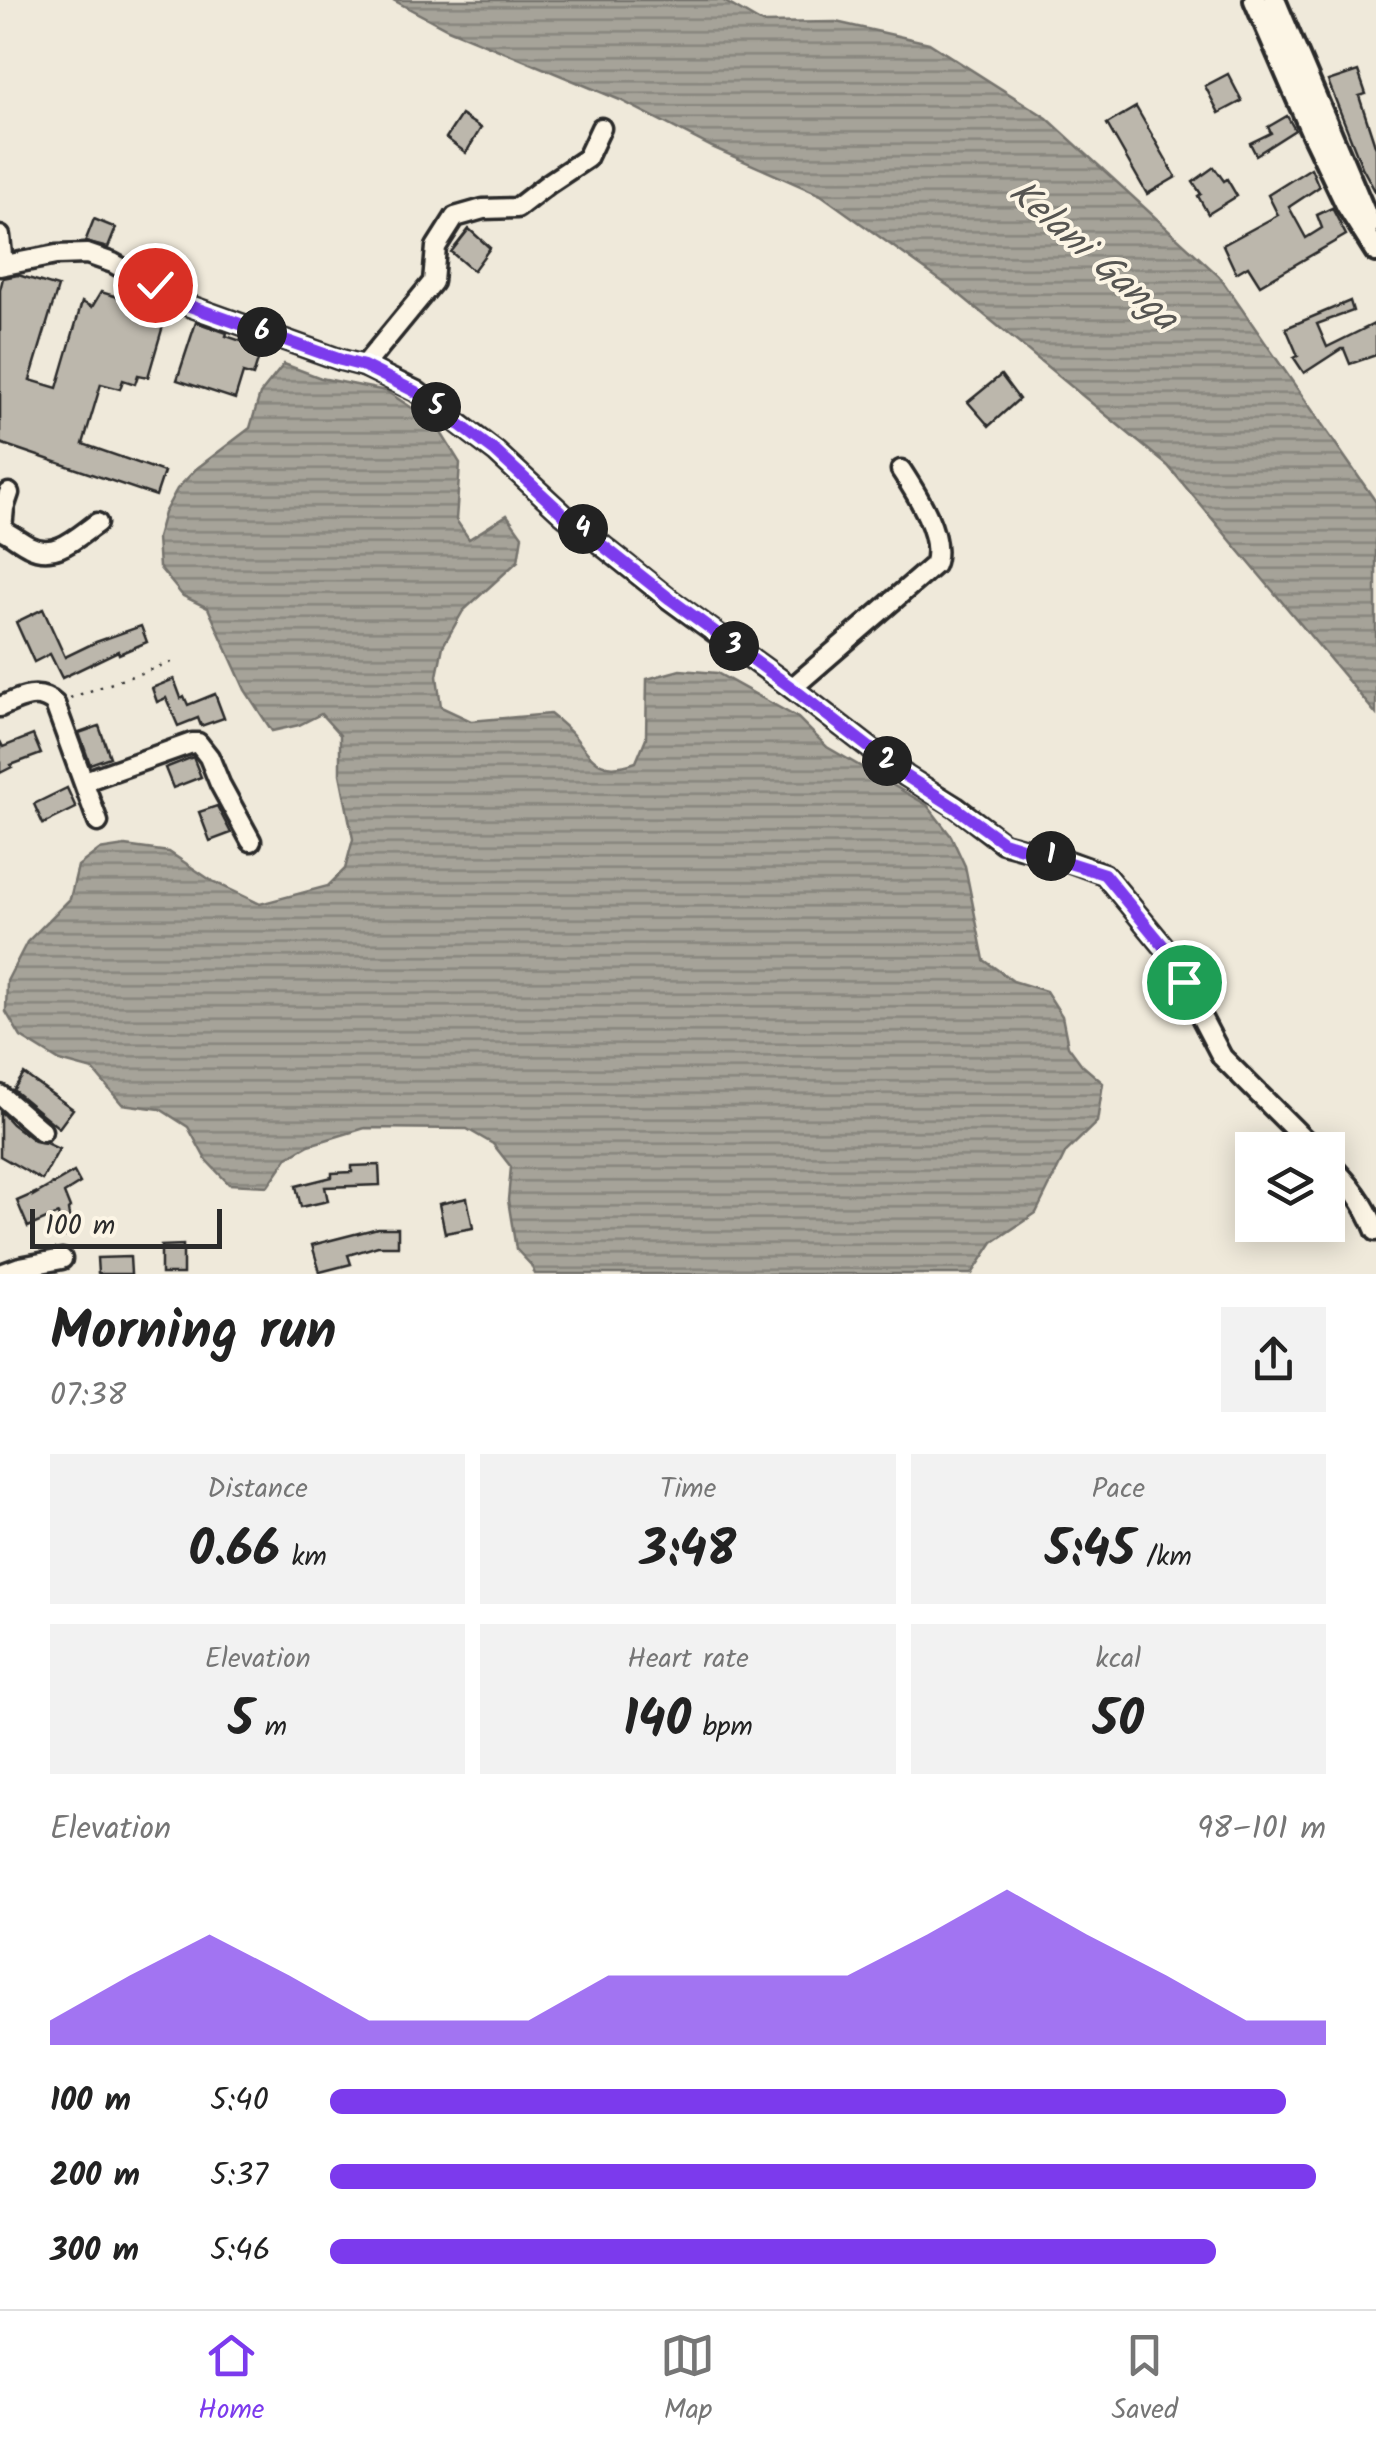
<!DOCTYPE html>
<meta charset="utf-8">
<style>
:root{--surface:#fff;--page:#f2f2f2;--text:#222;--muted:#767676;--line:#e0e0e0;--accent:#7c3aed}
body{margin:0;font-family:Kalam,sans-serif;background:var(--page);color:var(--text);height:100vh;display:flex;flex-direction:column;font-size:38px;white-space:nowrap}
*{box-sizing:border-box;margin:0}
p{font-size:32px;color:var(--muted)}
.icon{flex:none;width:55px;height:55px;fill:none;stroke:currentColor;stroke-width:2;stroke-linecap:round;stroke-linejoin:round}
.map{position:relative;height:1274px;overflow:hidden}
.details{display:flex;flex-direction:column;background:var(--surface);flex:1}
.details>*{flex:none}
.controls{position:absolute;left:1235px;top:1132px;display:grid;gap:20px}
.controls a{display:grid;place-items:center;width:110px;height:110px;border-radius:0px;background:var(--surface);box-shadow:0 5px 25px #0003;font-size:50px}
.scale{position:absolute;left:30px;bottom:25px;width:192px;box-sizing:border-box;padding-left:10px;border:5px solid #2b2b2b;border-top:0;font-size:28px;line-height:35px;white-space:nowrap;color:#2b2b2b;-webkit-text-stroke:8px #fcf5e5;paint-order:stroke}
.pin{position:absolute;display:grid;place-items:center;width:85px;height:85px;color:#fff;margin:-42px;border:5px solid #fff;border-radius:50%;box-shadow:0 2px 10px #0007}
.km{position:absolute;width:50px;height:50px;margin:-25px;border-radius:50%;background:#222;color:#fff;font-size:28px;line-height:50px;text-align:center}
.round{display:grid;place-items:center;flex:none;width:105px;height:105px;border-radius:0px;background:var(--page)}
.summary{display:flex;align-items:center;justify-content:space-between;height:170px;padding:0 50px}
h1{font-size:55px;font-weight:600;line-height:75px}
.stats{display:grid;grid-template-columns:repeat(3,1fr);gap:15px;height:170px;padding:10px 50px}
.stats div{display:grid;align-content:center;border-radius:0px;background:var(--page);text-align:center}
.stats b{font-size:50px;font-weight:600}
.stats small{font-size:28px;font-weight:400}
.stats p{font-size:28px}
.chart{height:280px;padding:20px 50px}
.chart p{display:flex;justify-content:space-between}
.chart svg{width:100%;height:180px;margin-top:10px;fill:var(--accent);opacity:.7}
ul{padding:0 50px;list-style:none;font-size:32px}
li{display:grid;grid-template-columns:160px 120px 1fr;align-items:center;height:75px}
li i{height:25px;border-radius:12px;background:var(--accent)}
.dock{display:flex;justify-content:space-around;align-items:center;height:140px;border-top:2px solid var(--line);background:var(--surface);font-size:28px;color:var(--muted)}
.dock a{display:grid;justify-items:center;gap:5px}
.dock .active{color:var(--accent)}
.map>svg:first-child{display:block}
.water{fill:url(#water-rules);stroke:#75736d;stroke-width:2.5}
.building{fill:#bcb7ac;stroke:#2b2b2b;stroke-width:2.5}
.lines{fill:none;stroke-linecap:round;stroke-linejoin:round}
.minor-casing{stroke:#2b2b2b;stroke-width:25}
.major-casing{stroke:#2b2b2b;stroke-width:28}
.path{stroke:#2b2b2b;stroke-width:2.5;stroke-dasharray:2.5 8;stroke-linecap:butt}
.minor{stroke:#fcf5e5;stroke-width:18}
.major{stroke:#fcf5e5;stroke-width:20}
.route-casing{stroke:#fff;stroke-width:20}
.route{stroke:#7c3aed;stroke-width:12}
.labels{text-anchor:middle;stroke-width:8;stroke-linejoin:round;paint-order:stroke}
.water-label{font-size:38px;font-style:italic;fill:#565552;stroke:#fcf5e5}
</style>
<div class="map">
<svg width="1376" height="1274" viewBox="0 0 1376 1274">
<defs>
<pattern id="water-rules" width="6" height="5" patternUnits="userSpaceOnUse" patternTransform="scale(2.5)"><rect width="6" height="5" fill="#a6a399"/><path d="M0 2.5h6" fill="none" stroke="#87857d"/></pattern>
</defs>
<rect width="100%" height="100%" fill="#efe9da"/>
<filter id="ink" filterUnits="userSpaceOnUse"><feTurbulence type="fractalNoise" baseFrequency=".01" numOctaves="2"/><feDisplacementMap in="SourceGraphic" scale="20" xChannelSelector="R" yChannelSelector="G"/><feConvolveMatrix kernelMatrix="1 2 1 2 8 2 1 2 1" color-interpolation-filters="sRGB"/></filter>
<g filter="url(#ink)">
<!-- water -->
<g class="water">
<polygon points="393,0 722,0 762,23 836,22 929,43 1047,118 1219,276 1376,502 1376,714 1168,466 954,290 821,195 712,147 620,100 448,29"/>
<path d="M284,364L321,378L386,391L435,423L460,463L456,520L469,539L507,515L522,536L518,561L463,611L443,646L437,676L441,707L471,721L550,714C559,721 568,729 575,737C595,763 602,774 636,762L646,738L647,679L680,670L717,673L798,718L827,747L927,805L951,836L965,866L984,960L1013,981L1046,991L1062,1016L1068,1046L1082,1065L1103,1083L1097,1122L1066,1152L1036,1213L993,1242L972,1274H535L531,1265L516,1249L508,1200L511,1167L493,1144L467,1129L365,1128L309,1145L288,1157L268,1186L229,1184L206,1160L188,1127L160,1109L122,1104L93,1070L60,1061L21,1037L6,1012L7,981L27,942L70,899L78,866L99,850L125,846L169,852L212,881L260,904L328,886L345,869L353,839L340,774V735L321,714L299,725L272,731L245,690L208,608L183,596L159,567L157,538L164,513L177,489L196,469L250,428L260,394Z"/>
</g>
<!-- building -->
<g class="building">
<polygon points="1358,71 1366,94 1359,96 1376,148 1376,193 1362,167 1328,81"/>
<polygon points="1228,74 1242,101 1219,113 1205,86"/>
<polygon points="1136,107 1176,177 1147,194 1107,124"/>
<polygon points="461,115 481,128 466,153 446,138"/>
<polygon points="1287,116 1295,130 1256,155 1250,143 1271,133 1268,127"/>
<polygon points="1214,167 1224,181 1227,179 1237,196 1208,214 1198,196 1201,194 1193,182"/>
<polygon points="1311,168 1319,187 1289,207 1306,238 1322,228 1317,215 1332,208 1346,235 1260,285 1248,266 1236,273 1223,245 1278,215 1268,195"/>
<polygon points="94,219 116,228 108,248 85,242"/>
<polygon points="469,229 490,248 473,271 451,252"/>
<polygon points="18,275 58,287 30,380 57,388 82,302 92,307 101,292 145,305 142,313 165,319 148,377 138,375 135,384 123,380 120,389 101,384 83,444 164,472 156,496 0,443 0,290 3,278"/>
<polygon points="1350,301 1353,311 1317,324 1327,347 1376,323 1376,355 1350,364 1344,349 1341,349 1304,373 1294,358 1298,356 1286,328"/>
<polygon points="196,322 227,333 226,336 262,348 253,376 243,373 235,399 177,380"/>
<polygon points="1001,375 1019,399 989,426 968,402"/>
<polygon points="43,609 65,657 96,642 141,626 147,642 119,654 118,651 62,678 50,654 34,662 16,622"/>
<polygon points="174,679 181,698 184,696 188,705 215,694 224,718 201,726 198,718 178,726 166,698 157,702 152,688"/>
<polygon points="99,726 110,757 90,764 79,733"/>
<polygon points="33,735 41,754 11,765 12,767 0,773 0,741 3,747"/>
<polygon points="193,757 201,777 173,788 165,768"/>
<polygon points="67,788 76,808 43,824 34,804"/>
<polygon points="217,806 231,833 210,841 199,812"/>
<polygon points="24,1074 73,1109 59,1128 13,1090"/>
<polygon points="0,1111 12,1124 35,1141 46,1143 59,1149 42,1180 0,1156"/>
<polygon points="379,1165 380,1185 325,1187 328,1201 301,1207 296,1186 332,1177 332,1173 352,1172 352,1166"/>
<polygon points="74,1172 80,1183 64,1193 70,1208 68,1210 72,1235 62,1237 58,1214 28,1227 17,1201 35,1193 34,1195"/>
<polygon points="467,1198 473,1228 445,1233 439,1204"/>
<polygon points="378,1228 398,1228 398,1246 378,1246 348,1255 351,1264 320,1272 312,1245"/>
<polygon points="183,1245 183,1274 161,1274 161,1246"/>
<polygon points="130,1257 131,1274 98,1274 97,1258"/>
</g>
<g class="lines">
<!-- minor casing -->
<g class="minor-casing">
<g id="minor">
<polyline points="0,236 3,265"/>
<polyline points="0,266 56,255 87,254 113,263 187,305 341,360 364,366 416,391 496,452 563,514 669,599 792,688 906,776 956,807 1003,843 1060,858 1104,874 1165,948 1222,1057 1315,1150"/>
<polyline points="364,366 433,282 436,247 455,217 483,209 517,208 548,184 587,158 601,128"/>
<polyline points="2,528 4,508 9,493"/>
<path d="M0,529C10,533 19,541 29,546C55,560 77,537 97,523"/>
<path d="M792,688L934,565C945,537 916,493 901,470"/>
<path d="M0,707C18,699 38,688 55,704L98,822"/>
<polyline points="85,781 192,743 198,743 209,757 220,784 251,841"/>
<polyline points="0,1095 42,1131"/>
<path d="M1328,1162C1351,1186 1364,1201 1376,1231"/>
<polyline points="1,1274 20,1267 62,1259"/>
</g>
</g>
<!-- major casing -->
<g class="major-casing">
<g id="major">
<polyline points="1255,0 1313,134 1347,205 1376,251"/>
<polyline points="1274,0 1369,224"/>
</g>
</g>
<!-- path -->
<polyline class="path" points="70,698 172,662"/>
<!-- minor -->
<use href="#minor" class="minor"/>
<!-- major -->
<use href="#major" class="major"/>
</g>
</g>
<g class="lines" filter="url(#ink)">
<!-- route casing -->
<g class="route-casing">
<polyline id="route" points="155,285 187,305 341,360 364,366 416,392 496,452 563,514 670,599 792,688 906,776 956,808 1003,842 1104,874 1165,948 1184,982"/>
</g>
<!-- route -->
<use href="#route" class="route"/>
</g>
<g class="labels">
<!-- water labels -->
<g class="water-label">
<text transform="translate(1094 254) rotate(41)" y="13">Kelani Ganga</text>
</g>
</g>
</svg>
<div class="controls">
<a><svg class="icon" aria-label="layers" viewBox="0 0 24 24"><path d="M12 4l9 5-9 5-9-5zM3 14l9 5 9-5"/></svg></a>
</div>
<div class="scale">100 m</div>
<div class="pin" style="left:1184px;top:982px;background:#1e9e55"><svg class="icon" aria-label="arrive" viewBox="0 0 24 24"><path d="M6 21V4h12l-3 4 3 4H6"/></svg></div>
<div class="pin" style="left:155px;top:285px;background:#d93025"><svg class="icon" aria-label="check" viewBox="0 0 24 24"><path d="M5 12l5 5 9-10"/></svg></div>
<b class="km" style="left:1051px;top:856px">1</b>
<b class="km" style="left:887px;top:761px">2</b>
<b class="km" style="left:734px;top:646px">3</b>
<b class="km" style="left:583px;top:529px">4</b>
<b class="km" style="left:436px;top:407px">5</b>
<b class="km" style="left:262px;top:332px">6</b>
</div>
<section class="details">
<div class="summary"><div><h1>Morning run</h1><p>07:38</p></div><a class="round"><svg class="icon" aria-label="share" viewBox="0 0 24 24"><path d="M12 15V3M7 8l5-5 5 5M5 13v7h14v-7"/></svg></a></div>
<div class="stats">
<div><p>Distance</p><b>0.66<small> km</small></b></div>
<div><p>Time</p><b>3:48</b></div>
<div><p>Pace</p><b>5:45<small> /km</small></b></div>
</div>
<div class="stats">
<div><p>Elevation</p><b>5<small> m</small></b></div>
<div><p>Heart rate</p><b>140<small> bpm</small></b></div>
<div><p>kcal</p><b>50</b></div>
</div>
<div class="chart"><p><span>Elevation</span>98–101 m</p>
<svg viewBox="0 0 160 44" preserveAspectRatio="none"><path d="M0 44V38L10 27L20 17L30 27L40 38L50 38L60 38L70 27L80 27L90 27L100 27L110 17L120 6L130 17L140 27L150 38L160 38V44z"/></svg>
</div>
<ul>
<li><b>100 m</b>5:40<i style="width:96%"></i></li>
<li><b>200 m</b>5:37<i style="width:99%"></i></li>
<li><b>300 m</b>5:46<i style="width:89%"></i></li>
</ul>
</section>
<nav class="dock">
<a class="active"><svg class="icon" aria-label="home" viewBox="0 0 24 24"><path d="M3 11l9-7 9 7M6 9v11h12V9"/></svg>Home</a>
<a><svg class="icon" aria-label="map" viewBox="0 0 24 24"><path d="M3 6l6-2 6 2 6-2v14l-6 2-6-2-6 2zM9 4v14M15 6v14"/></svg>Map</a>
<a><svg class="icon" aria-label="saved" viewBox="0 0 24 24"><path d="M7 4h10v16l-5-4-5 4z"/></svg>Saved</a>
</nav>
